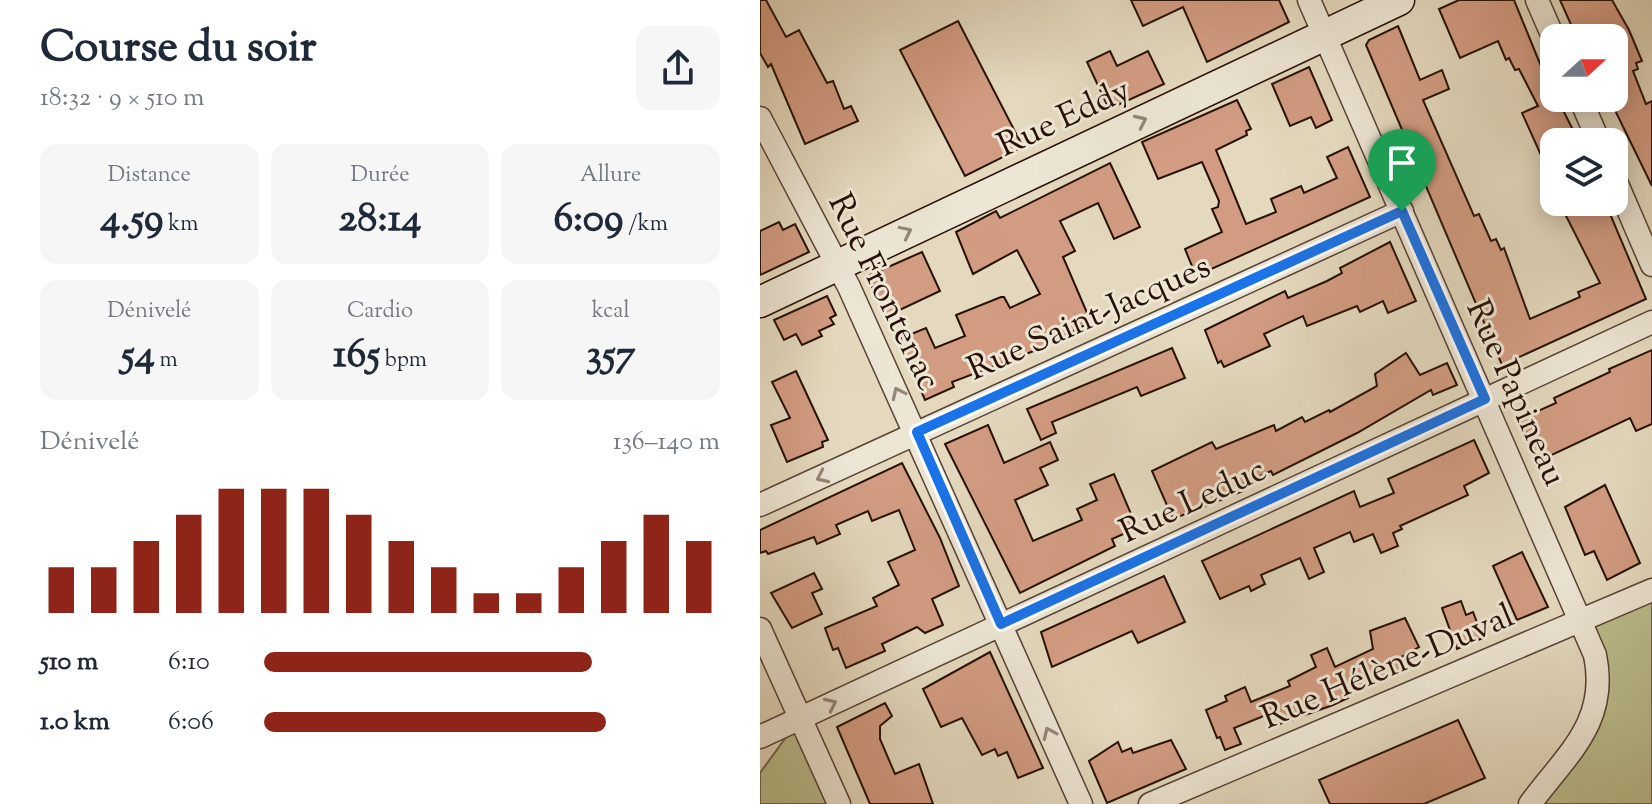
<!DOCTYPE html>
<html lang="fr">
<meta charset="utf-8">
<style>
:root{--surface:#fff;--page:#f6f6f7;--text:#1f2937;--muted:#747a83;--accent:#8f2418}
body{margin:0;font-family:"Sorts Mill Goudy",serif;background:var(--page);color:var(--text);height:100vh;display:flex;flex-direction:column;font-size:30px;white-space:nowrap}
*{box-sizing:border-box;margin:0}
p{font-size:26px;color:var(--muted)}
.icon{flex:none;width:44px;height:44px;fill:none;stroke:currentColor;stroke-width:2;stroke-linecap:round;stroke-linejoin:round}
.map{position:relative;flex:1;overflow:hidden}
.sheet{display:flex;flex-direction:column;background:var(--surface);width:760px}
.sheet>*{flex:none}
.needle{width:52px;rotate:69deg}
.buttons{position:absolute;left:780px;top:24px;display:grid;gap:16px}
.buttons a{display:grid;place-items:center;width:88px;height:88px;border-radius:16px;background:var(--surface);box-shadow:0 4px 20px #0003;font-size:40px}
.pin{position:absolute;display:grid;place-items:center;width:68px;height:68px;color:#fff;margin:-82px -34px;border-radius:50% 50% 50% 0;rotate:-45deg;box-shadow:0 0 8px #0007}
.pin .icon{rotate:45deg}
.round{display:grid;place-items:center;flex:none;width:84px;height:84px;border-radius:16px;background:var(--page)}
.headline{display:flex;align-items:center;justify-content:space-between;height:136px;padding:0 40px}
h1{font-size:44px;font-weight:800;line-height:60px}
.metrics{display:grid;grid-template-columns:repeat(3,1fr);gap:12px;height:136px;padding:8px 40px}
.metrics div{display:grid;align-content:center;border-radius:16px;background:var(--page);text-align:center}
.metrics b{font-size:40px;font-weight:800}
.metrics small{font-size:22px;font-weight:400}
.metrics p{font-size:22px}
.chart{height:224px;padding:16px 40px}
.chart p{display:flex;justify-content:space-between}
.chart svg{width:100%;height:144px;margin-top:8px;stroke:var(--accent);stroke-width:6}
ul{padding:0 40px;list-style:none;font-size:26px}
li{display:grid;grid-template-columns:128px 96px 1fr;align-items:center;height:60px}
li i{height:20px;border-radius:10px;background:var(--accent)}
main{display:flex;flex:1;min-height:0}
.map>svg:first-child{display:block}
.green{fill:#bbbd8d;stroke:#71664a;stroke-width:2}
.building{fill:#d29c82;stroke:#271006;stroke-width:2}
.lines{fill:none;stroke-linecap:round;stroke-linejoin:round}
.street-casing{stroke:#564234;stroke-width:25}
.secondary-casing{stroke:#271006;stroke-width:33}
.street{stroke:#ede6d5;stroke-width:22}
.secondary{stroke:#ede6d5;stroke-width:30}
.oneway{stroke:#948678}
.route-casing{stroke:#fff;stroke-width:16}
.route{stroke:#1a73e8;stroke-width:10}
.labels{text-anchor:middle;stroke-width:6;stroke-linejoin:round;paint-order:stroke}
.street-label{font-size:34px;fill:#271006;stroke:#ede6d5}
</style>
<main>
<section class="sheet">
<div class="headline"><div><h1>Course du soir</h1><p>18:32 · 9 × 510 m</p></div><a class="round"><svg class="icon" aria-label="share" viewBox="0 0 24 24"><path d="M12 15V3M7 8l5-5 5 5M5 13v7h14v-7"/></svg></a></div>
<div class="metrics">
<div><p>Distance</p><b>4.59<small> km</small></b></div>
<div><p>Durée</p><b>28:14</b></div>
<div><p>Allure</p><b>6:09<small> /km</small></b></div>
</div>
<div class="metrics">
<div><p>Dénivelé</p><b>54<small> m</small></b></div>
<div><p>Cardio</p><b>165<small> bpm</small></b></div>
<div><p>kcal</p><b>357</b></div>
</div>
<div class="chart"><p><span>Dénivelé</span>136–140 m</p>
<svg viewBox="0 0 160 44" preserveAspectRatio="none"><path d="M5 44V30M15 44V30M25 44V22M35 44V14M45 44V6M55 44V6M65 44V6M75 44V14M85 44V22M95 44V30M105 44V38M115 44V38M125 44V30M135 44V22M145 44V14M155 44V22"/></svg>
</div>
<ul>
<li><b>510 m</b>6:10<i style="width:72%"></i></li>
<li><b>1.0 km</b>6:06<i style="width:75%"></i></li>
</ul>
</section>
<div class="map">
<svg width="892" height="804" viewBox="0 0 892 804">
<rect width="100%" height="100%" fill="#e4d9bf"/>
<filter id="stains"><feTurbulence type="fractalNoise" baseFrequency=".0025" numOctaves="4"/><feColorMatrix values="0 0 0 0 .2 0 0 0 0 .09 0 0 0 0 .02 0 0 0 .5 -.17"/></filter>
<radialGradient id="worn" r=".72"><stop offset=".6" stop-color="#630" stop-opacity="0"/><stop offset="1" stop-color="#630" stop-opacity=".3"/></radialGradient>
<!-- green -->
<g class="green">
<polygon points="892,590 892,804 770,804 834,713 821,620"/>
<polygon points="40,718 79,804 0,804 0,773"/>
</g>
<!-- building -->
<g class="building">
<polygon points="0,0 6,0 26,37 39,30 67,83 73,81 84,109 91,106 98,121 45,144 11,64 8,67 0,53"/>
<polygon points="371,0 519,0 529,22 447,62 423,7 383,26"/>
<polygon points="699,0 754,0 794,98 797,98 817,138 794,142 794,184 762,113 778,106 759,69 755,70 749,58 746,60 738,41 700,58 679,9"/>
<polygon points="800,0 852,0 869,30 882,61 876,63 878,69 873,71 886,104 892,101 892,186 849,98 854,98 854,38 817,38"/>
<polygon points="198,21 263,147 205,176 140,50"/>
<polygon points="638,26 660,80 682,70 689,89 663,100 714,216 719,214 731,241 736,239 741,250 744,248 770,319 820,297 818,292 840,283 799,202 845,202 886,299 742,365 606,45 609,40"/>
<polygon points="350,51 357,66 388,51 404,84 349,109 327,62"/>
<polygon points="549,67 572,120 556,128 551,117 530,126 512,84"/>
<polygon points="477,100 491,129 486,131 487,135 456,150 486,224 516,212 511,199 541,186 544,193 577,178 567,157 588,147 610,197 436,276 425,249 462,232 452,209 458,207 459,201 442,162 398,179 382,142"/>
<polygon points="350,163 380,227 354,239 338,203 300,221 315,251 303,257 331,322 279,349 192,382 194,387 165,400 139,339 166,328 175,348 205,336 196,315 241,297 244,297 250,308 280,294 257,250 213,274 196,232 236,211 240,218"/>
<polygon points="19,222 23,230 35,224 49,252 0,275 0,231"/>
<polygon points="630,242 656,301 628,313 623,301 600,312 597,306 547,326 543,316 504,334 510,346 464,367 461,361 458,363 445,330 525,291 528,298 567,281 582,273 580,268"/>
<polygon points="162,252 180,291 127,316 109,281 110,275"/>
<polygon points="67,296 76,315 70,318 74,324 59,331 62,336 42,345 36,334 24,340 14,320"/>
<polygon points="412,348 425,378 381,396 377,387 292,422 296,433 281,440 267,409"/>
<polygon points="892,350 892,424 876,431 870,418 779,461 760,419 796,403 794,398 850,372 849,369"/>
<polygon points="646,353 660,375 687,363 697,385 673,395 671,390 597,433 513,475 511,471 480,485 483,491 413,519 392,471 452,442 456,449 514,425 516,431 542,417 545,422 569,410 570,412 617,386 615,374"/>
<polygon points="36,371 68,440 62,442 63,447 27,462 11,425 30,418 12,382"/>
<polygon points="228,425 244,463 290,442 298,460 280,468 288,485 255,500 273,541 322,520 317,509 337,500 330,484 354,474 377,528 352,539 355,546 260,593 185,444"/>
<polygon points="714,440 729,473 704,486 708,495 640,526 642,529 633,533 638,546 621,553 613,534 594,542 590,532 554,548 564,572 549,579 540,558 501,575 505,584 491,591 489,586 460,599 442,561 594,491 600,507 634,493 628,479"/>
<polygon points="142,463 180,538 199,586 172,599 183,625 165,633 157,627 122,644 125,651 86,668 78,648 73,650 65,628 117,606 113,598 139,585 128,562 155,550 139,510 112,521 108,511 76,525 80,534 57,544 54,537 8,554 6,551 0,553 0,530"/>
<polygon points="845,485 880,563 847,580 834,551 825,555 805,507"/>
<polygon points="762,552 788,607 757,620 733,566"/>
<polygon points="54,573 62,589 52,593 62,614 32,628 11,593"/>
<polygon points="404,576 425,622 378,643 372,631 292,667 281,632"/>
<polygon points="701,601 706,615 713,612 723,638 697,649 682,608"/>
<polygon points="645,618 659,647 636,660 642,671 586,693 588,698 573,705 520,724 515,713 511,713 474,728 481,744 465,750 460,737 457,738 446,710 467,701 465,696 485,687 491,702 530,686 528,681 556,667 551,655 567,648 575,667 613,649 610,631"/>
<polygon points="230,652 283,768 258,778 247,752 238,756 235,749 222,755 202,718 181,727 163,689"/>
<polygon points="125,703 132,716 120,726 120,739 135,774 159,764 173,804 110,804 77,727"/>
<polygon points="698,720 725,778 664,804 570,804 559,780"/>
<polygon points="411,740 426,769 347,803 329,761 358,742 362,752 371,748 373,753"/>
</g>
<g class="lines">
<!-- street casing -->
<g class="street-casing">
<g id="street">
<path d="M549,0L835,655C849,722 807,754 770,804"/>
<polyline points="777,0 794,39"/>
<polyline points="820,98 839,142"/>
<polyline points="0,118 89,287 321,804"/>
<polyline points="854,177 892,265"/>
<polyline points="0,505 642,211"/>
<polyline points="0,629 79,804"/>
<polyline points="0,737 892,322"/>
<polyline points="390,804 892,590"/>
</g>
</g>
<!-- secondary casing -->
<g class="secondary-casing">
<polyline id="secondary" points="0,302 639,0"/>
</g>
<!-- street -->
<use href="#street" class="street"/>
<!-- secondary -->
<use href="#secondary" class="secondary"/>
</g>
<!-- one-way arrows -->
<defs><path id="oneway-chevron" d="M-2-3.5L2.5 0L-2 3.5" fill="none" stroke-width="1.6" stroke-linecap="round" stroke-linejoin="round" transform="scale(2)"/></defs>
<g class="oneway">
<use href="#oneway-chevron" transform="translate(381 121) rotate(-25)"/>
<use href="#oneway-chevron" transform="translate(146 232) rotate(-26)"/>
<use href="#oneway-chevron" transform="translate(138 393) rotate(-115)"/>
<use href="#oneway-chevron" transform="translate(62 477) rotate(155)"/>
<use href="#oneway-chevron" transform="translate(71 704) rotate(-25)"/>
<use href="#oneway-chevron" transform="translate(289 733) rotate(-114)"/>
</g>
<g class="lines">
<!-- route casing -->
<g class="route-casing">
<polygon id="route" points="642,211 725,399 241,624 157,432"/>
</g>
<!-- route -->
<use href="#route" class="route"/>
</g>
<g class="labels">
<!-- street labels -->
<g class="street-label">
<text transform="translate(303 116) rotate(-25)" y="12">Rue Eddy</text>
<text transform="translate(126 291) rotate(64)" y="12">Rue Frontenac</text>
<text transform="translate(328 316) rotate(-24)" y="12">Rue Saint-Jacques</text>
<text transform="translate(758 392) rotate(66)" y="12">Rue Papineau</text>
<text transform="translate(432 499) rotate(-25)" y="12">Rue Leduc</text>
<text transform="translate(627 665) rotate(-23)" y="12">Rue Hélène-Duval</text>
</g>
</g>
<rect width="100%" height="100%" filter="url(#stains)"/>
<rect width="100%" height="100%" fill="url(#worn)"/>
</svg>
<div class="buttons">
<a><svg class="needle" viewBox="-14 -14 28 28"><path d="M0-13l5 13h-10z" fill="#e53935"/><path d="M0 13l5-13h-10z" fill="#747a83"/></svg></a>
<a><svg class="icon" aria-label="layers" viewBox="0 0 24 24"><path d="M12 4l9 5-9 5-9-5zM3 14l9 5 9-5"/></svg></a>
</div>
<div class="pin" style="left:642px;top:211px;background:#1e9e55"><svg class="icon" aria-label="arrive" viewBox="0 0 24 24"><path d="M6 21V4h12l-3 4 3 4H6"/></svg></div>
</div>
</main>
